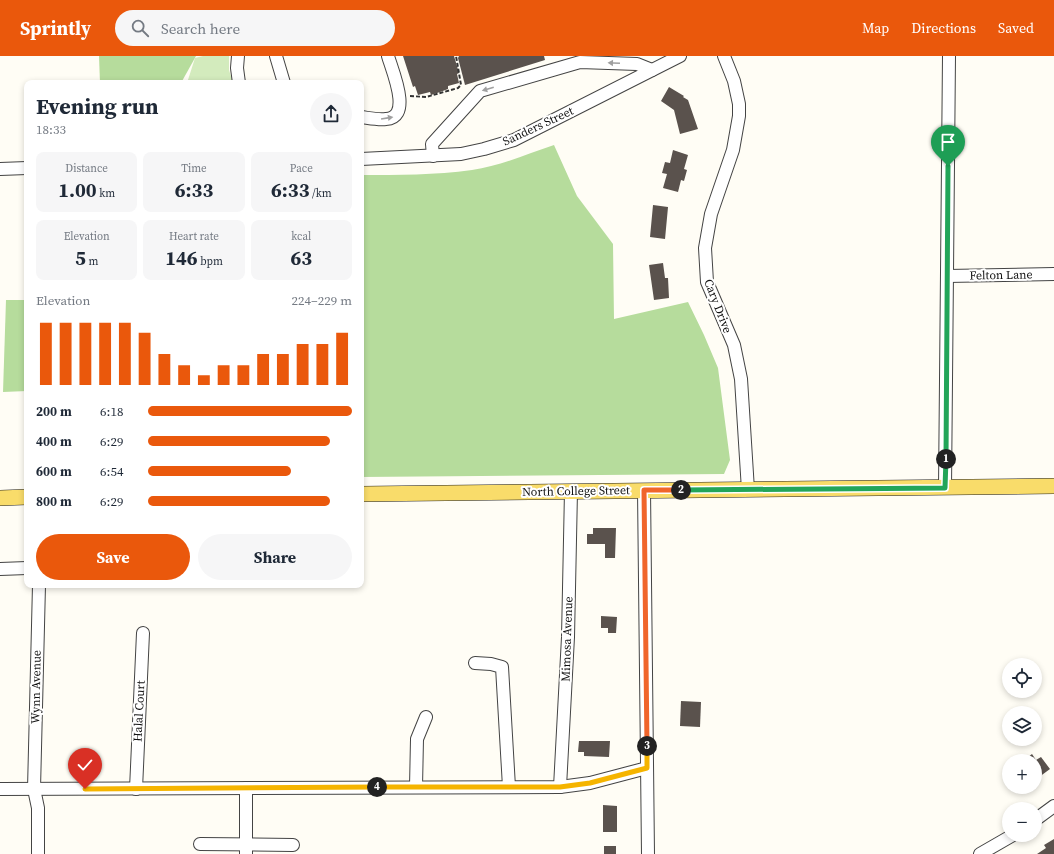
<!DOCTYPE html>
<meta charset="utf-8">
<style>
:root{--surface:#fff;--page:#f6f6f7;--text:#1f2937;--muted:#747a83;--accent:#ea580c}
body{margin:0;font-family:"Source Serif 4",serif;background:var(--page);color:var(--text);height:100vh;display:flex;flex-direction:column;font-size:15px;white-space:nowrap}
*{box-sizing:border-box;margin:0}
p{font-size:13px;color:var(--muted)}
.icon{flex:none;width:22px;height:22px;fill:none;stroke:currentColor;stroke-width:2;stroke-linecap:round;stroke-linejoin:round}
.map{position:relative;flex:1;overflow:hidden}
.sheet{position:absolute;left:24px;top:24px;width:340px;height:508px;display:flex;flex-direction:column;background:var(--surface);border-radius:8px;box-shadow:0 2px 6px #0003}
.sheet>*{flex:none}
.buttons{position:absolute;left:1002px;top:602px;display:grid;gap:8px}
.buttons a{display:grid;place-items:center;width:40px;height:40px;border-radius:50%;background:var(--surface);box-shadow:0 2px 6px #0003;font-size:20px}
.pin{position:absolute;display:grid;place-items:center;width:34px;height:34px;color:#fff;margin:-41px -17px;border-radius:50% 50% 50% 0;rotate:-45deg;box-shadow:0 0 4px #0007}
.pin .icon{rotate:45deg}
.km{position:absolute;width:20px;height:20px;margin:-10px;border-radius:50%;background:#222;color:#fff;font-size:11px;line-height:20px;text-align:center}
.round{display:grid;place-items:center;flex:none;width:42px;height:42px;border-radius:21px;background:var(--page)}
.head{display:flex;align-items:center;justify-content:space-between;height:68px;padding:0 12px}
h1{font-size:22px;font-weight:700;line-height:30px}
.stats{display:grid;grid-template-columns:repeat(3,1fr);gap:6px;height:68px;padding:4px 12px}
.stats div{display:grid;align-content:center;border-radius:8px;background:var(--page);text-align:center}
.stats b{font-size:20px;font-weight:700}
.stats small{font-size:11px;font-weight:400}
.stats p{font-size:11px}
.chart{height:112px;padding:8px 12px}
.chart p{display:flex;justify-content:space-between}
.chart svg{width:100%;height:72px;margin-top:4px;stroke:var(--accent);stroke-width:6}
.primary-button{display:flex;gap:8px;margin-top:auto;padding:8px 12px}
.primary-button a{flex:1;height:46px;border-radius:24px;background:var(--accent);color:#fff;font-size:16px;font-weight:700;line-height:46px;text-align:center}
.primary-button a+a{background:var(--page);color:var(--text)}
ul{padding:0 12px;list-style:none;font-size:13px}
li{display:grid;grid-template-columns:64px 48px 1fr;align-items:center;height:30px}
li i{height:10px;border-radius:5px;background:var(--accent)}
header{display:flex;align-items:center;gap:24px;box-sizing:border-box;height:56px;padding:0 20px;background:var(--accent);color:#fff}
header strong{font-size:19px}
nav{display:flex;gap:22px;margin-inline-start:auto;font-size:14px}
.search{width:280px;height:36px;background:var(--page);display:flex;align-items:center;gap:10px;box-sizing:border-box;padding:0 14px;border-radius:22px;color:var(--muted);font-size:15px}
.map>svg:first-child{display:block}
.green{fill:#d3ebbd}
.forest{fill:#b6dc9c}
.building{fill:#5a524d}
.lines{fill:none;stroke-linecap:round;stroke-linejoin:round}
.minor-casing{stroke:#444;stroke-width:14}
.major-casing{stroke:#222;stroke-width:16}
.path{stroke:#333;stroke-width:2;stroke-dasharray:4 2;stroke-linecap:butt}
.minor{stroke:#fff;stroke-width:12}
.major{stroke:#f9dc6a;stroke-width:15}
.oneway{fill:#a0a0a0}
.split-1-casing{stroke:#fff;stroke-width:8}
.split-2-casing{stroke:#fff;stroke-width:8}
.split-3-casing{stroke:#fff;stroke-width:8}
.split-4-casing{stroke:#fff;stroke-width:8}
.split-5-casing{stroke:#fff;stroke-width:8}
.split-1{stroke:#22a559;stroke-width:5}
.split-2{stroke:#22a559;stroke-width:5}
.split-3{stroke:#f0652b;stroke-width:5}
.split-4{stroke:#f5b400;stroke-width:5}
.split-5{stroke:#f5b400;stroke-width:5}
.labels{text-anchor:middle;stroke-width:4;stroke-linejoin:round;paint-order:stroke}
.street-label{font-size:12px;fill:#111;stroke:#fff}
</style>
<header>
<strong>Sprintly</strong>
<div class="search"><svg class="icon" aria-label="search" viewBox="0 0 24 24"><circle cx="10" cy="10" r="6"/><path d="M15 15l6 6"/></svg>Search here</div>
<nav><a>Map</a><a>Directions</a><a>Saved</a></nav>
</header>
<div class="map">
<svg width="1054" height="798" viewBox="0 0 1054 798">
<rect width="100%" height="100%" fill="#fffdf5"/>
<!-- green -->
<polygon class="green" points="203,0 229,0 229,14 233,27 187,27 195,2"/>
<!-- forest -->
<g class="forest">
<polygon points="99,0 196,0 181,27 100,27"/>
<path d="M554,89L577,140L613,188L614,263L688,246L704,279L718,312L730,404L724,418L361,421V119C398,119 435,119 472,114C500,110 527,98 554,89Z"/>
<polygon points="6,244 27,244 27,335 3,336"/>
</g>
<!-- building -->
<g class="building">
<polygon points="403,0 454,0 459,17 457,18 459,27 448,30 448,33 440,36 431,39 430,36 418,39 415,30 413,31"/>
<polygon points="459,0 544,0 545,4 465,29 458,2"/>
<polygon points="669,31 684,40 683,41 688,44 698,73 680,78 674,54 661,45"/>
<polygon points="673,94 688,99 684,113 687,114 684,125 681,124 678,136 663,132 667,118 662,117 665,106 670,107"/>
<polygon points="653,149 668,151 665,183 650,181"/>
<polygon points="663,207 665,222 668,222 669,242 654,244 649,209"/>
<polygon points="593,472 616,472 615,502 605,502 605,488 587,488 587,478 593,478"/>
<polygon points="601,560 617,561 616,577 608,577 608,572 601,572"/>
<polygon points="681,645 701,646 700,671 680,670"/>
<polygon points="579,685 610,685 609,701 584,700 584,696 578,696"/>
<polygon points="1032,698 1036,704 1041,701 1050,713 1035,724 1035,705 1023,705"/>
<polygon points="603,749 617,750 617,776 603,776"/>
<polygon points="1054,783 1054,798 1037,798 1046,792 1044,789"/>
<rect x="604" y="790" width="12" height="8"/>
</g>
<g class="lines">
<!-- minor casing -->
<g class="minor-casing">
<g id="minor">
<polyline points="238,0 237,12 239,27"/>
<polyline points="276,0 284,27"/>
<polyline points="724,0 734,25 739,48 739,60 733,94 711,158 705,192 707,226 734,289 741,323 748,434"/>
<path d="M361,61C369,62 378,64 386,63C413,62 392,14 388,0"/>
<polyline points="433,100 432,88 480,35 580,6 637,8 652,14"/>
<polyline points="361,103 461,98 484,93 514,84 680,0"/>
<polyline points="0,113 27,112"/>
<polyline points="947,220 1054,218"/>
<polyline points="945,432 949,0"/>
<polyline points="644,434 648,798"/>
<polyline points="0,513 27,512"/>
<polyline points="475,607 491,608 502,611 509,731"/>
<polyline points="416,731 417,683 426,661"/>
<polyline points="560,731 568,581 571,435"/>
<polyline points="246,732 246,798"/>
<polyline points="0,733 560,731 590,727 647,712"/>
<polyline points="136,733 143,577"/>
<polyline points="1035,764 1054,750"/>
<polyline points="200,788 293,789"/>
<polyline points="38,798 38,752 34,733 39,529"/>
<polyline points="980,798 1013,779"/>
</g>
</g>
<!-- major casing -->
<g class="major-casing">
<g id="major">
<polyline points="361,438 1054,430"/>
<polyline points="0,442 27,441"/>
</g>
</g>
<!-- path -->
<polyline class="path" points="410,40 426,41 458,32 461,29 456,0"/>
<!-- minor -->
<use href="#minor" class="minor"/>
<!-- major -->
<use href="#major" class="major"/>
</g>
<!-- one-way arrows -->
<defs><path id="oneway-solid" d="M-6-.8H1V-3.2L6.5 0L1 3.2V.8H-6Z"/></defs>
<g class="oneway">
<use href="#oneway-solid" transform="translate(614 7) rotate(-178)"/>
<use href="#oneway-solid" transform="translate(488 33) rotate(164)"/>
<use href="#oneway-solid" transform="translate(387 62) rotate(-9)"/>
</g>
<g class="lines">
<!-- split-1 casing -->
<g class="split-1-casing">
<polyline id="split-1" points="946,403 948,110"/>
</g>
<!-- split-2 casing -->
<g class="split-2-casing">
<polyline id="split-2" points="681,434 945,432 946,403"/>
</g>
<!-- split-3 casing -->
<g class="split-3-casing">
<polyline id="split-3" points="647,690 644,434 681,434"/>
</g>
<!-- split-4 casing -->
<g class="split-4-casing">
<polyline id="split-4" points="377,731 560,731 590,727 647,712 647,690"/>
</g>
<!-- split-5 casing -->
<g class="split-5-casing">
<polyline id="split-5" points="85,733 377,731"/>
</g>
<!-- split-1 -->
<use href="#split-1" class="split-1"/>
<!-- split-2 -->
<use href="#split-2" class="split-2"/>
<!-- split-3 -->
<use href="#split-3" class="split-3"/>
<!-- split-4 -->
<use href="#split-4" class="split-4"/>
<!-- split-5 -->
<use href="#split-5" class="split-5"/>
</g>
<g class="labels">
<!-- street labels -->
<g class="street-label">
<text transform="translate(538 70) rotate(-25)" y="4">Sanders Street</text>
<text transform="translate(1001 219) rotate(-1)" y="4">Felton Lane</text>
<text transform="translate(718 250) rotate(69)" y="4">Cary Drive</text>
<text transform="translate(576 435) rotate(-1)" y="4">North College Street</text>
<text transform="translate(567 583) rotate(-88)" y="4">Mimosa Avenue</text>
<text transform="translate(36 631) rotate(-89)" y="4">Wynn Avenue</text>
<text transform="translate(139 655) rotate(-87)" y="4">Halal Court</text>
</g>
</g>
</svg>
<div class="buttons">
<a><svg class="icon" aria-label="locate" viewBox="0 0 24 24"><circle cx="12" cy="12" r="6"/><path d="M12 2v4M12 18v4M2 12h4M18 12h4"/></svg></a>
<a><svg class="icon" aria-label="layers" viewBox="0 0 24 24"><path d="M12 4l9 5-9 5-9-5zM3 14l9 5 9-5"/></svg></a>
<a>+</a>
<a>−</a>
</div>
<div class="pin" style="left:948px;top:110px;background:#1e9e55"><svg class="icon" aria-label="arrive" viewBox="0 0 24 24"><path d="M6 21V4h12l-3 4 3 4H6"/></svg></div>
<div class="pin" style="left:85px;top:733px;background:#d93025"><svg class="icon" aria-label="check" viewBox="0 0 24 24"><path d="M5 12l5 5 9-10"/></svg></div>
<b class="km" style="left:946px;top:403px">1</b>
<b class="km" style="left:681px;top:434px">2</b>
<b class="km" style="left:647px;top:690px">3</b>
<b class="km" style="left:377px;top:731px">4</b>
<section class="sheet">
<div class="head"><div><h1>Evening run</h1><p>18:33</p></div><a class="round"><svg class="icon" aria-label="share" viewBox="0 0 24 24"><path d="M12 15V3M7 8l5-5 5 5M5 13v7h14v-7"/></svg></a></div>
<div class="stats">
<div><p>Distance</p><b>1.00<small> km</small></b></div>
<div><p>Time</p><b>6:33</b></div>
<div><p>Pace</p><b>6:33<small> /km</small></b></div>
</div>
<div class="stats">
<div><p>Elevation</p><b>5<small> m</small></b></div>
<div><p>Heart rate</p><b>146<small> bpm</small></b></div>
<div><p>kcal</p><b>63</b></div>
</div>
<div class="chart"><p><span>Elevation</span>224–229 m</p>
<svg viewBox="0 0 160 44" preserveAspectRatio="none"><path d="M5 44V6M15 44V6M25 44V6M35 44V6M45 44V6M55 44V12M65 44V25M75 44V32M85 44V38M95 44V32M105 44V32M115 44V25M125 44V25M135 44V19M145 44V19M155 44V12"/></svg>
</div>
<ul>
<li><b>200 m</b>6:18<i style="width:100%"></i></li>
<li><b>400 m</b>6:29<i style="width:89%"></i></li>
<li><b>600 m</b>6:54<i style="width:70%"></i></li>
<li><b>800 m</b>6:29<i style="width:89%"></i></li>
</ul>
<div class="primary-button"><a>Save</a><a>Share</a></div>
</section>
</div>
